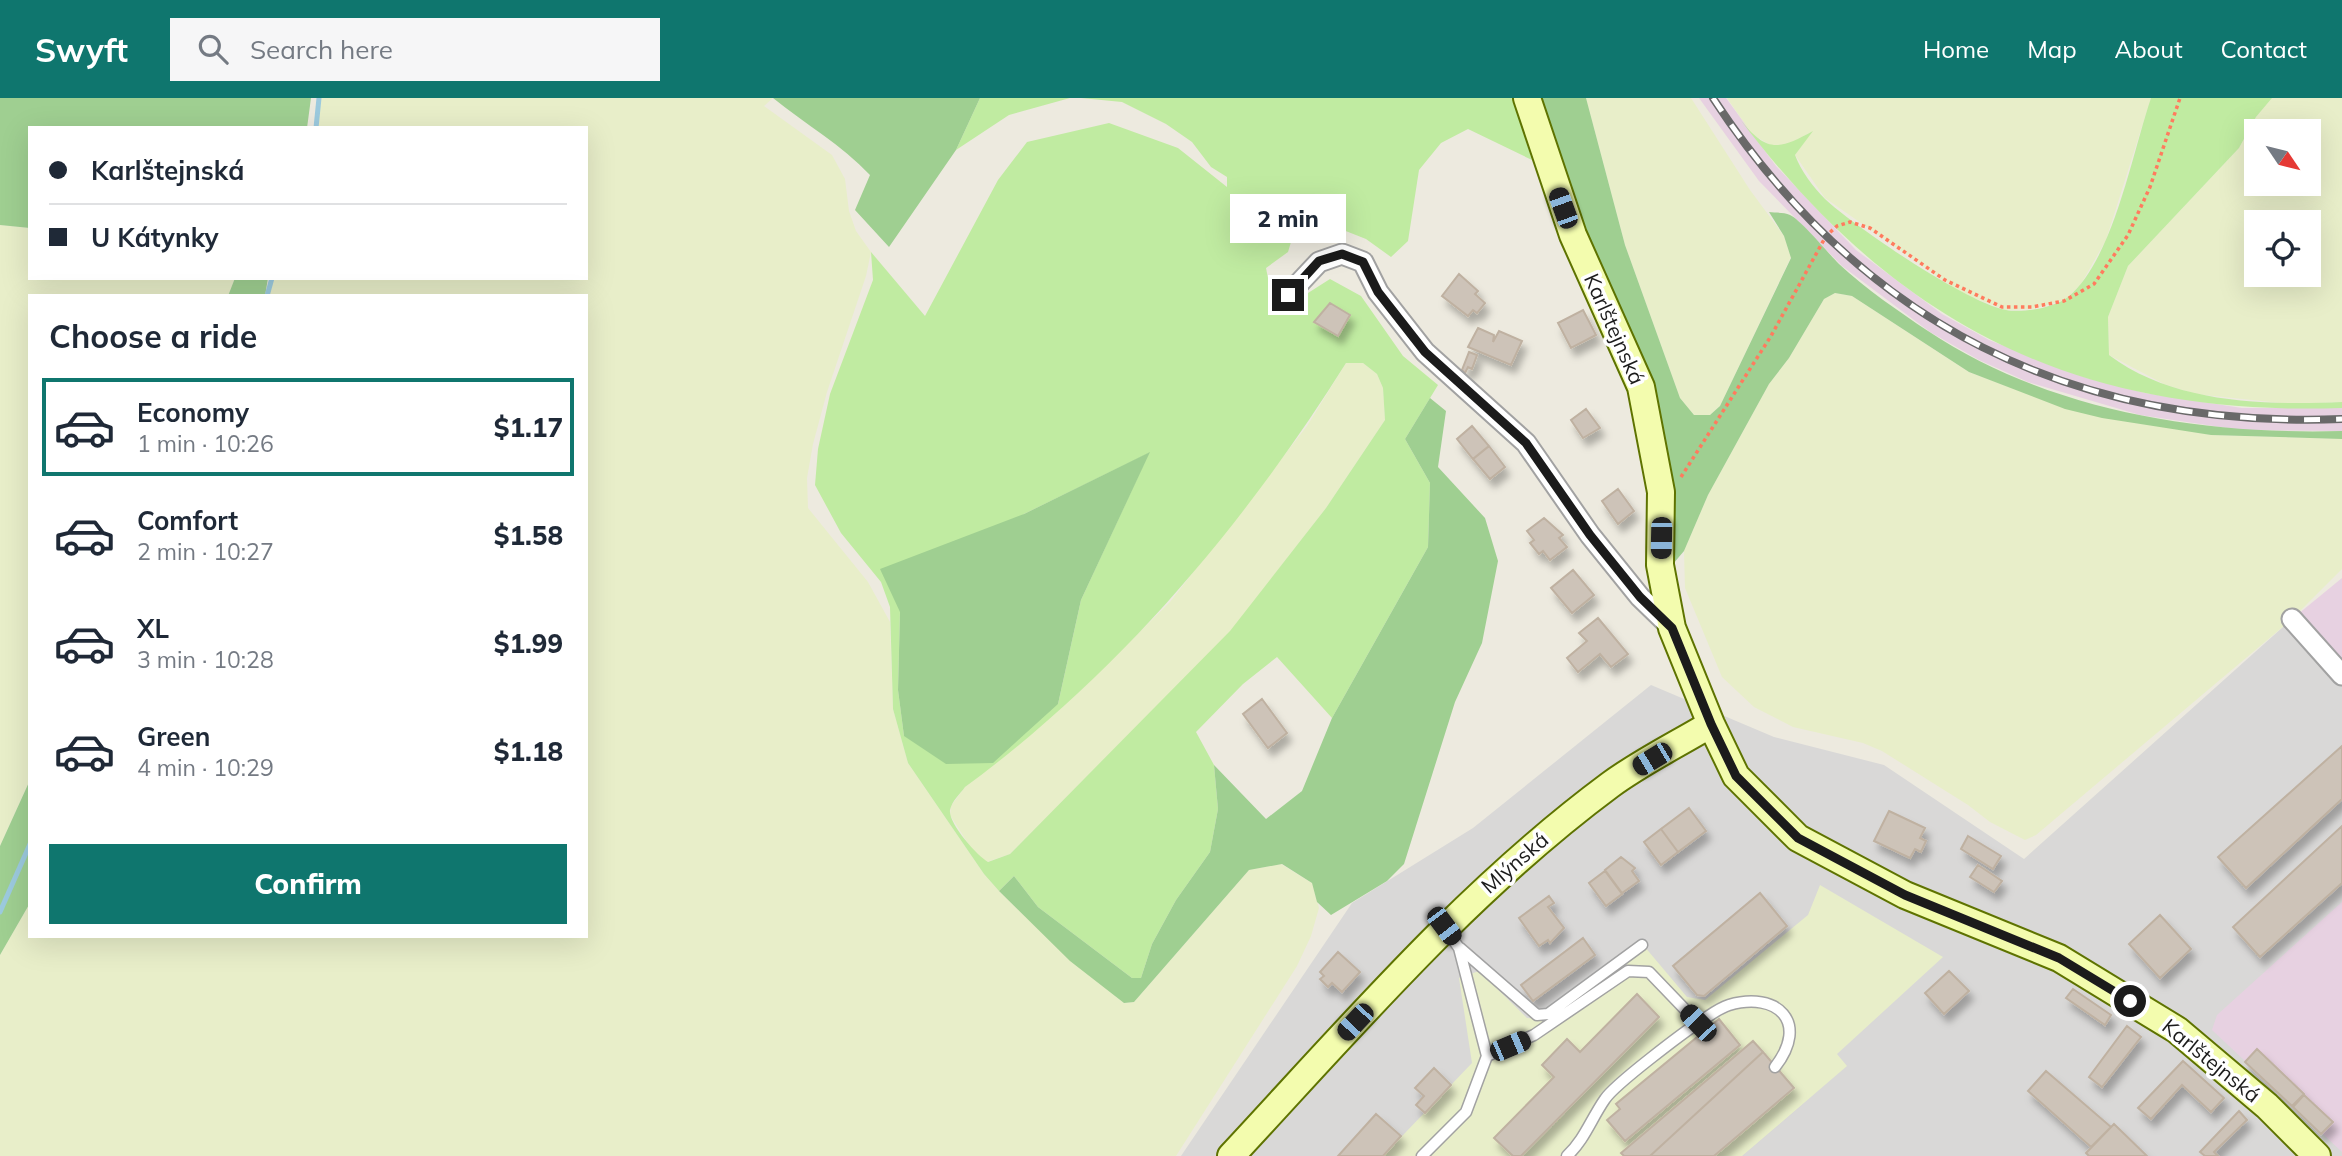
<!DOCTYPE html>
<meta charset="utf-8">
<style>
:root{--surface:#fff;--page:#f6f6f7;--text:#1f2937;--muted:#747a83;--line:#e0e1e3;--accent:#0f766e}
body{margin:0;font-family:Mulish,sans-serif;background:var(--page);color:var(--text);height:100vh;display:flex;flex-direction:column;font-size:26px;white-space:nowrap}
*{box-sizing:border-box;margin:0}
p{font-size:23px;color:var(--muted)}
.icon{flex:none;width:38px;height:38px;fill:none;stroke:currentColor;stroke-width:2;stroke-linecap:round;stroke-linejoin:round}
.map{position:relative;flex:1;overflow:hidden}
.side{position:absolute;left:28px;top:196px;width:560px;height:644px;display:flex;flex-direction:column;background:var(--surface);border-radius:0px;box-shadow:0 7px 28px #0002}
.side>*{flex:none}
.hud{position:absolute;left:28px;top:28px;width:560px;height:154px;border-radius:0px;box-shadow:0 7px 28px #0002;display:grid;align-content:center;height:154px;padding:0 21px;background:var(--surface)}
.needle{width:46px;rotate:125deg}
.controls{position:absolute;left:2244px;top:21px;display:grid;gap:14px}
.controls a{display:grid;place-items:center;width:77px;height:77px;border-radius:0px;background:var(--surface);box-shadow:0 7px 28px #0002;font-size:35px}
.end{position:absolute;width:32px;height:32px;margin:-16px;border:9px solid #1b1b1b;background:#fff;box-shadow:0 0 0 4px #fff}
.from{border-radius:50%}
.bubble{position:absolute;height:49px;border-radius:0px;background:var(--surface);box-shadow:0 7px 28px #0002;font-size:23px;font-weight:800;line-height:49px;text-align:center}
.car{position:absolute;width:21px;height:42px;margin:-21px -10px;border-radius:9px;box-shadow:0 0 5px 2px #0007;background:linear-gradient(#222 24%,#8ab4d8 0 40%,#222 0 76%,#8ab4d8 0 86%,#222 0)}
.hud b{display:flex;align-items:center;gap:24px;height:66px;font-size:26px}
.hud b+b{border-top:2px solid var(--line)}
.hud i{width:18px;height:18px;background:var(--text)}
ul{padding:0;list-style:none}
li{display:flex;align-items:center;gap:21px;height:98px;margin:0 14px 10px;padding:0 7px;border:4px solid transparent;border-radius:0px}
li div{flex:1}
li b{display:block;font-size:26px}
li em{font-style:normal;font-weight:800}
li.active{border-color:var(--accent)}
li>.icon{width:63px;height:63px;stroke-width:1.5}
h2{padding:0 21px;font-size:32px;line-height:84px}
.action{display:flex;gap:14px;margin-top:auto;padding:14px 21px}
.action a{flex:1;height:80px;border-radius:0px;background:var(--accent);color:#fff;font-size:28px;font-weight:800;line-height:80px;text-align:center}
header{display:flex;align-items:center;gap:42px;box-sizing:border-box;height:98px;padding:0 35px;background:var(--accent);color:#fff}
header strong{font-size:33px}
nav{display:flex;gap:38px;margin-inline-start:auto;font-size:24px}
.search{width:490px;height:63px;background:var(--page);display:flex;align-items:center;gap:18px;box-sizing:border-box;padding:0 24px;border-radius:0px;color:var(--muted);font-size:26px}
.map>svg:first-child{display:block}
</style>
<header>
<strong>Swyft</strong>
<div class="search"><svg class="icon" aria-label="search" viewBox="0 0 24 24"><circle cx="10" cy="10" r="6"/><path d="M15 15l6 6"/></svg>Search here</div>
<nav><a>Home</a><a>Map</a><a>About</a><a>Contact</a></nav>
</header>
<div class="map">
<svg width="2342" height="1058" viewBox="0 0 2342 1058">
<defs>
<filter id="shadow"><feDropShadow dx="4.5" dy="8" stdDeviation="3.5" flood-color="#0004"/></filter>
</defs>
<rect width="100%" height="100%" fill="#edeadf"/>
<path fill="#d9d8d7" d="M2292,521L2342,577V1058H1181L1352,805L1473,730L1651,587L1774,639L1884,667L2024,761Z"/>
<path fill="#e7d1e1" d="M1699,0H1726L1776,68L1856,152L1942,216L1989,242L2087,280L2145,295L2242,310H2342V333L2240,332L2140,317L2028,284L1979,262L1930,234L1842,168L1759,83Z
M2342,480V577L2292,521Z
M2342,804V1054L2212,932L2217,917Z"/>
<path fill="#e8eec9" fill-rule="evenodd" d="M319,0H773L764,8L832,57L845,81L849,113L856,133L871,154L866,178L827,294L813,346L807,380L808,410L868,484L890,524L893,611L908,665L984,776L999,793L1070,862L1124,905L1134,904L1249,772L1281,766L1312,785L1319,810L1311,838L1297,868L1176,1058H0V857L30,805V838H586V198H268L272,180H586V30H317Z
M1586,0H1691L1750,92L1784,138L1791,159L1720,308L1710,317H1694L1680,300L1625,147Z
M1727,0H2151L2106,142L2081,186L2065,202L2032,211L2006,212L1963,196L1825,100L1795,57L1811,34L1787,47H1770L1752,36Z
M2272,0H2342V304L2291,306L2195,296L2164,286L2109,257L2108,219L2128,168L2239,50L2256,19ZM2256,33H2308V86H2256ZM2256,124H2308V177H2256Z
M0,127L30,130V180H235L228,198H30V682L0,748Z
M1835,195L1852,198L1969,274L2025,295L2211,337L2342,341V471L2292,521L2036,737L2025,742L1990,724L1968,707L1882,653L1863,645L1793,629L1754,609L1722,579L1685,490L1684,453L1708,397L1769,286L1789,260L1824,201Z
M1346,265H1363L1377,276L1383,290L1385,322L1326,410L1230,534L1010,756L987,764L976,758L950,717L951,708L965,689L1080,593L1170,504L1307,328Z
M1820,787L1943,859L1837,956L1847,968L1742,1058H1383L1472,965L1459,880L1479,873L1527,920L1539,921L1644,848L1687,899L1705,902L1808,817Z"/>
<path fill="#c0eba1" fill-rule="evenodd" d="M980,0H1070L1009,17L956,52Z
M1081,0H1513L1532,62L1468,31L1441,45L1419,72L1408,143L1391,159L1366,141L1333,128L1294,134L1288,154L1266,170L1269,185L1297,202L1330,181L1361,198L1403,258L1438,287L1405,341L1430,385L1428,449L1332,620L1277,559L1243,586L1196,634L1214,667L1218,711L1210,754L1176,802L1152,846L1141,880H1132L1038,809L1014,778L999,793L984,776L908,665L893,611L890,509L881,484L841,435L815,387L818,351L830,296L873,182L871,154L925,218L998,82L1027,44L1109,25L1178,50L1227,89V79L1211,69L1192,44L1166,26L1122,4ZM1346,265H1363L1377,276L1383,290L1385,322L1326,410L1230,533L1010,756L988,764C977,758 948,725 950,712C952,703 960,696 965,689C1119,576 1245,426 1346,265ZM1149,355L1081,502L1058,606L904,638L898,592L900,513L1024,416Z
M2151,0H2272L2256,19L2239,50L2128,168L2108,219L2109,257C2174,306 2265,307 2342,304V310C2079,319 1897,229 1739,20C1766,54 1777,53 1813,33L1795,57C1801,73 1813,89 1825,101C1855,129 1967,205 2006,212C2023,215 2054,210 2068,199C2113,162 2132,56 2151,0Z"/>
<path fill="#9fcf91" d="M0,0H311L307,30H30V130L0,127Z
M773,0H980L956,52L889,149L855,112L870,77C842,47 805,26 773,0Z
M1540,0H1586L1625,147L1680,300L1694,317H1710L1720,308L1791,160L1784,138L1769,114C1775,115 1784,114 1790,117C1801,122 1828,155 1839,166C1866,191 1898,213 1928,233C2048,313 2201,337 2342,333V341L2211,337L2102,320L2065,311L1969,274L1852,198L1835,195L1824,201L1789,260L1769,286L1708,397L1684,453L1673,466L1674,393Z
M235,180H268L265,198H228Z
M1430,300L1446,313L1438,369L1485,420L1498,463L1482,545L1455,604L1404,766L1387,783L1331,817L1317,804L1312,785L1282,766L1249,772L1134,904L1124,905L1070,863L999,793L1014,778L1038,809L1132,880H1141L1152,846L1176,802L1210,754L1218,711L1214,667L1266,721L1302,693L1332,620L1428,449L1430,385L1405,341Z
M1150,354L1081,502L1058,606L993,665L946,666L904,638L898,592L900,514L880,471L1024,416Z
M30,682V805L0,857V748Z"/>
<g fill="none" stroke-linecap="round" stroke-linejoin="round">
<path stroke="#9ccade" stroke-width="5" d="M316,30L319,0
M267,198L272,180
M0,814L30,746"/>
</g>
<path fill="#cdc3b8" stroke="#bfb1a1" stroke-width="2" filter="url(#shadow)" d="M1459,176L1478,193L1475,196L1485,205L1477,215L1473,212L1468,218L1442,198Z
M1330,205L1350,217L1338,238L1314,224Z
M1583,212L1596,237L1571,250L1558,225Z
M1478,230L1494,237L1493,244L1499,233L1522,243L1511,267L1468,249Z
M1469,254L1477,257L1472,271L1468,269L1465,275L1462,272Z
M1586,311L1600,330L1583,340L1571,322Z
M1472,328L1489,348L1473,361L1457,341Z
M1489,348L1505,369L1490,381L1473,361Z
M1618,391L1634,413L1618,426L1602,403Z
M1544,420L1563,437L1559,440L1567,449L1550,462L1543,453L1539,456L1530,445L1534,442L1527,433Z
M1573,472L1594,497L1572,515L1551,490Z
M1598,520L1628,556L1611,569L1600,556L1578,574L1567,560L1587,543L1579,535Z
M1262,601L1287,635L1268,650L1243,616Z
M2342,648V701L2246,790L2218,759Z
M1689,710L1706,733L1678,754L1661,731Z
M1889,713L1925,730L1920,740L1926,743L1921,754L1915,751L1910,760L1874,743Z
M2342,728V785L2260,859L2233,829Z
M1661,731L1678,754L1661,767L1644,744Z
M1968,738L2001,758L1993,771L1961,751Z
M1621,759L1635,770L1632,773L1639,783L1622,795L1605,772Z
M1978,767L2002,783L1994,794L1970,779Z
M1605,773L1622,796L1606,808L1589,785Z
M1760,795L1787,828L1704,898L1697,897L1673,868Z
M1549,798L1554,805L1548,809L1564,830L1550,845L1548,842L1539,848L1519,820Z
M2160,817L2191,851L2160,880L2129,846Z
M1583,840L1595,857L1533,903L1521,887Z
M1338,854L1360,874L1342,894L1332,885L1328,889L1320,881L1324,878L1320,874Z
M1949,873L1969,893L1944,916L1925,895Z
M2073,891L2111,917L2105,927L2066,900Z
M1637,896L1659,919L1521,1058H1513L1494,1040L1554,979L1542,967L1567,941L1580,954Z
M1719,921L1740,947L1625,1043L1607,1022L1620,1011L1616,1006Z
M2127,928L2141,939L2102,989L2089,979Z
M1753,943L1763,954L1650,1058H1624L1621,1055Z
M2257,951L2304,996L2292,1008L2245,964Z
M1763,954L1794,990L1714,1058H1650Z
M2183,963L2224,1000L2211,1014L2182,987L2151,1021L2138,1010Z
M1434,970L1451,987L1425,1015L1416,1007L1424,998L1415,990Z
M2046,973L2111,1029L2091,1049L2028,993Z
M2304,997L2333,1024L2321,1036L2293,1009Z
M2239,1013L2247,1022L2214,1054L2218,1058H2205L2200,1054Z
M1376,1016L1401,1038L1383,1058H1338Z
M2114,1026L2147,1058H2089L2086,1055Z"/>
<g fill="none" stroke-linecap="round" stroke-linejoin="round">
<defs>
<path id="lane" d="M1460,850L1537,917L1548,916L1642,847
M1487,958L1534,937L1628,873L1649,874L1698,925
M1422,1058L1466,1014L1487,958L1459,850L1447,833
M1567,1058C1585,1041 1591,1021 1605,1001C1615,986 1684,934 1701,923C1709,918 1719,910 1729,907C1777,893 1810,924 1775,969"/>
<path id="street" d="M1288,197L1319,164L1342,156L1363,164L1378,194L1425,254L1526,345L1590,437L1640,499L1672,530
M2292,521L2342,577"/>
<path id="secondary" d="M1527,0L1573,137L1641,289L1661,394L1660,467L1672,530L1711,626L1736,678L1798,740L1905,797L2059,860L2177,932L2267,1008L2317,1058
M1231,1058C1352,928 1467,793 1610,687C1641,664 1678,646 1711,626"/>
</defs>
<use href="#lane" stroke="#a2a2a2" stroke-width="13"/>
<use href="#street" stroke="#a2a2a2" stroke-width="23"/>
<use href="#secondary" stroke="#5e7300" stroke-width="30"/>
<path stroke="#ff7b5e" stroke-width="3.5" stroke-dasharray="3.5 3.5" stroke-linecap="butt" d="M1681,379L1771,238L1826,138L1837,128L1850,124L1870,130L1945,182L2002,209H2032L2064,203L2094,186L2128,137L2150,89L2180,0"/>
<use href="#lane" stroke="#fff" stroke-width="10"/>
<use href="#street" stroke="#fff" stroke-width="19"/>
<use href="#secondary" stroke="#f3fcae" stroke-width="26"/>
<defs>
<path id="rail" d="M1713,0C1861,226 2073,331 2342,321"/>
</defs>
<use href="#rail" stroke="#696969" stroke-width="8"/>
<use href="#rail" stroke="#fff" stroke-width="5" stroke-dasharray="16" stroke-linecap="butt"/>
</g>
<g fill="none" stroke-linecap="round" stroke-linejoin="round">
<path stroke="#1b1b1b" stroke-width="9" d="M1288,197L1319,163L1342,156L1363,164L1378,194L1425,254L1526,345L1590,437L1640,499L1672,530L1711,626L1736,678L1798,740L1905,797L2059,860L2130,903"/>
</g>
<g text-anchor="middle" stroke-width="7" stroke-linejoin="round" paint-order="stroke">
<g font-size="21" fill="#1b1b1b" stroke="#fff">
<text transform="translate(1614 231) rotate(66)" y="7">Karlštejnská</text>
<text transform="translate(1515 765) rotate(-41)" y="7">Mlýnská</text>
<text transform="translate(2211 963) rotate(39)" y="7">Karlštejnská</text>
</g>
</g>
</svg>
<div class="controls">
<a><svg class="needle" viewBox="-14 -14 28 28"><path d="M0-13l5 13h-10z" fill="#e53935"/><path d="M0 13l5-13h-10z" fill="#747a83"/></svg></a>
<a><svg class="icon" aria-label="locate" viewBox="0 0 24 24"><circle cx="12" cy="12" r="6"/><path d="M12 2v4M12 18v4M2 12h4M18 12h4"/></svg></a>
</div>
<i class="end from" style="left:2130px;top:903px"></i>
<i class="end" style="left:1288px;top:197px"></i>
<div class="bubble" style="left:1230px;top:96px;width:116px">2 min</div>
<i class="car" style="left:1563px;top:110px;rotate:340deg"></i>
<i class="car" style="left:1661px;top:440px;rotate:181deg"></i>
<i class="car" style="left:1652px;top:661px;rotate:239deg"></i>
<i class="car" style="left:1444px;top:828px;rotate:143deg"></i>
<i class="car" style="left:1355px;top:924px;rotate:223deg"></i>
<i class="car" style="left:1698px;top:925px;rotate:316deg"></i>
<i class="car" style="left:1510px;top:948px;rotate:67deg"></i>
<div class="hud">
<b><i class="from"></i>Karlštejnská</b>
<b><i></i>U Kátynky</b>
</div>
<section class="side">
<h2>Choose a ride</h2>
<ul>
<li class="active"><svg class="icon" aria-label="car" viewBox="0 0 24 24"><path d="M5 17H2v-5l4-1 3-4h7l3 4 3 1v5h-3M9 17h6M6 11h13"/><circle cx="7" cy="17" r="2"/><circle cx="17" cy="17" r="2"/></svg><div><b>Economy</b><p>1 min · 10:26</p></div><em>$1.17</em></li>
<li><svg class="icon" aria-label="car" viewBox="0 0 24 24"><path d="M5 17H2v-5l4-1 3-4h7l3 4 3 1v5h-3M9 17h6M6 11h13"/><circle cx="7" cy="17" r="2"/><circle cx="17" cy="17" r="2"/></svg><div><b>Comfort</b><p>2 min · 10:27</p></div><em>$1.58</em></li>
<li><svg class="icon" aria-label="car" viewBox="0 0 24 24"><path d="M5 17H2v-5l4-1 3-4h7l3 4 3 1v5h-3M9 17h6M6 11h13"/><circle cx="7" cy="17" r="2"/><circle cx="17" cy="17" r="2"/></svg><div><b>XL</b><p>3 min · 10:28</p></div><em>$1.99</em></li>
<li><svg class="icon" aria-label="car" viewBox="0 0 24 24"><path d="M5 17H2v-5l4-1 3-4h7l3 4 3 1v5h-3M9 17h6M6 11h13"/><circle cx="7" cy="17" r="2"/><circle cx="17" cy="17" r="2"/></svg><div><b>Green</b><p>4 min · 10:29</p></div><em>$1.18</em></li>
</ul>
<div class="action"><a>Confirm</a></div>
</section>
</div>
